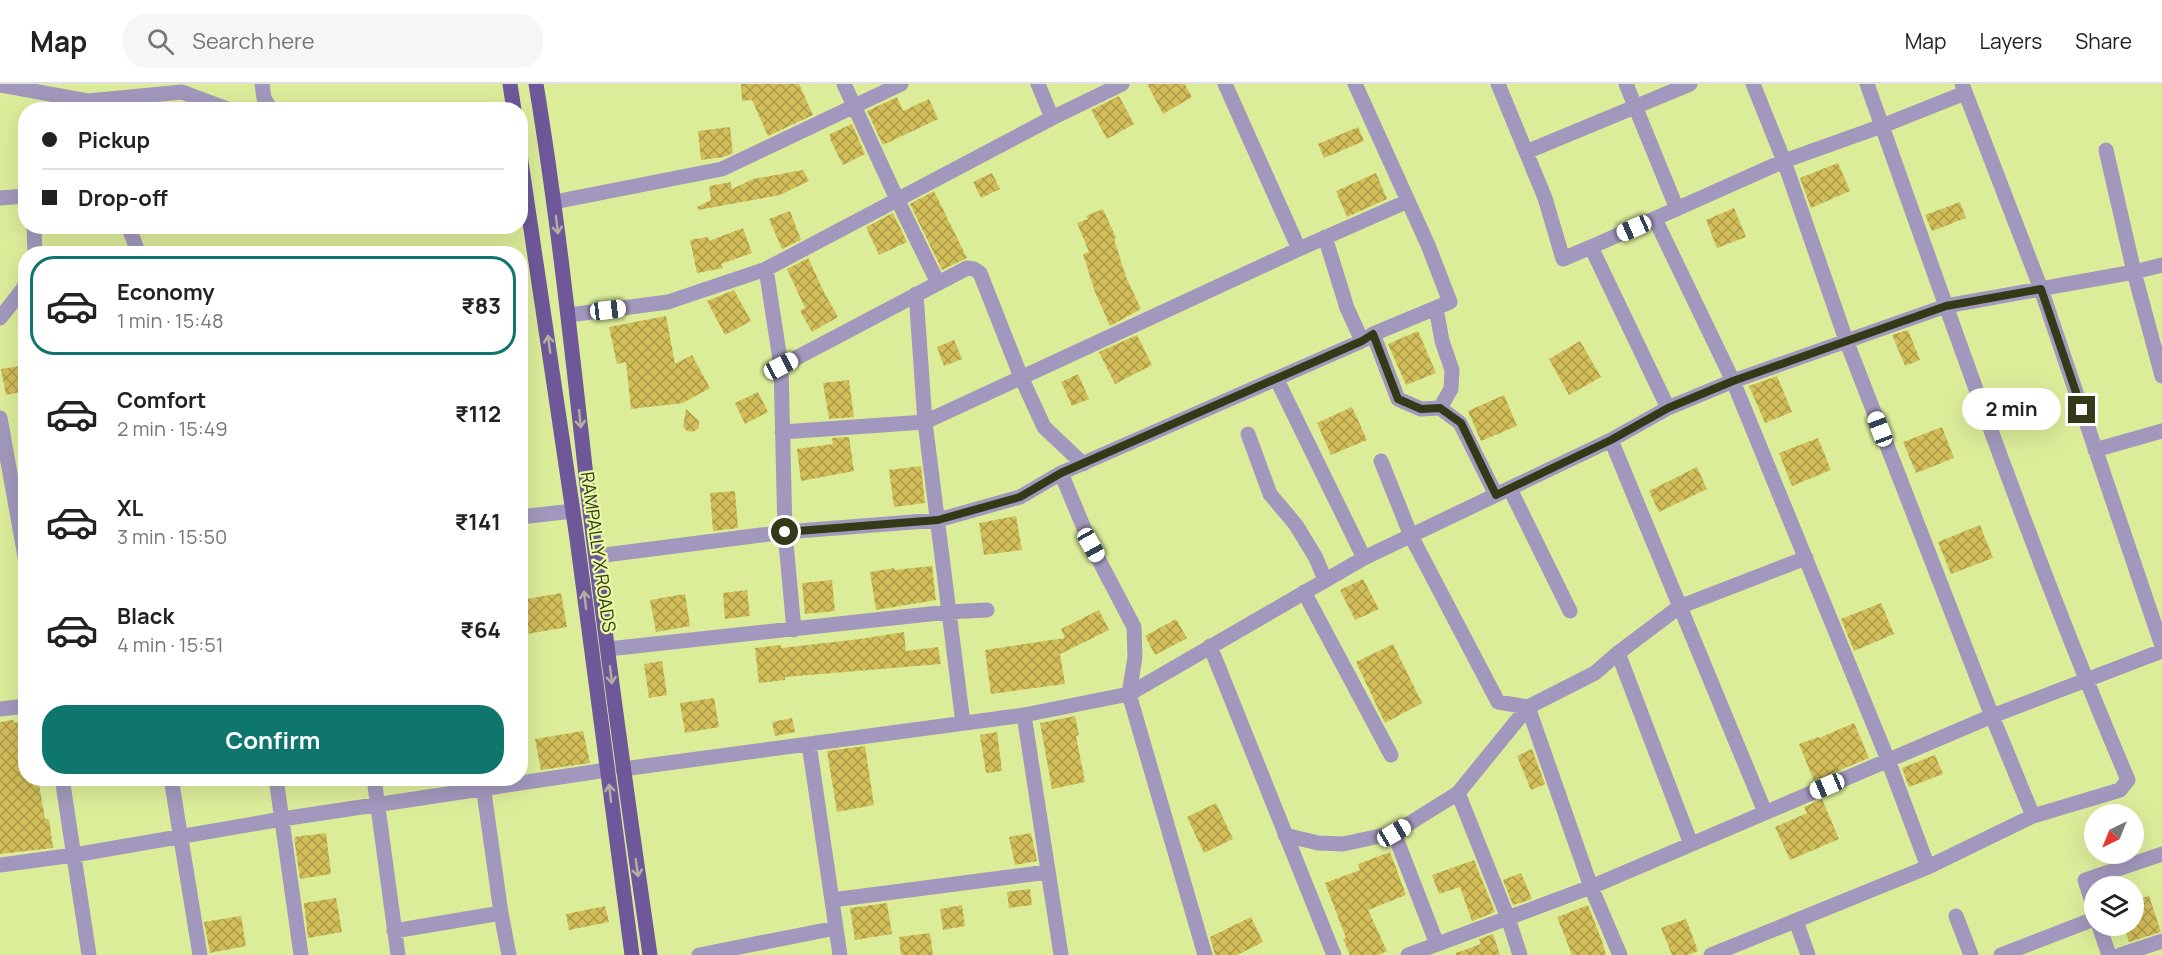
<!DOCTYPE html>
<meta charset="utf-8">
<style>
:root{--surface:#fff;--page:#f6f6f6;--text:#222;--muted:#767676;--line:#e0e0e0;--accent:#0f766e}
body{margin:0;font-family:Manrope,sans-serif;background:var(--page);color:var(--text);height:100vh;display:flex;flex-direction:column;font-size:22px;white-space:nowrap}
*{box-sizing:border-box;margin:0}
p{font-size:20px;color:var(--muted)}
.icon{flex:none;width:33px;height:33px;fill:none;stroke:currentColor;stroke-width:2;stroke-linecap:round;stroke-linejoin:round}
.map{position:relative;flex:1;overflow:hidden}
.panel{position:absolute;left:18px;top:162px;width:510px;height:540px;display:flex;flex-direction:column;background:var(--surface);border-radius:24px;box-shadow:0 6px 24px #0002}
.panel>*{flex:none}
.top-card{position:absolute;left:18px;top:18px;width:510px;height:132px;border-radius:24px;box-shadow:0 6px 24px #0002;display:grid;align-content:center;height:132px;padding:0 24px;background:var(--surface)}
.needle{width:39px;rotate:223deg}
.controls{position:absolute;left:2084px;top:720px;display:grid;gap:12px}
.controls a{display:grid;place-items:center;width:60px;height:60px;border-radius:50%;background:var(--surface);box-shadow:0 6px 24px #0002;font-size:30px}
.end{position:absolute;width:27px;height:27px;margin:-14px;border:8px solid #343a18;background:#fff;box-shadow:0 0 0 3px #fff}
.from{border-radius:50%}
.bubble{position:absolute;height:42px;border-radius:21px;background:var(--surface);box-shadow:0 6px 24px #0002;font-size:20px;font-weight:700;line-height:42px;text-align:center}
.car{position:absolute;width:18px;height:36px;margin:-18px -9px;border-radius:8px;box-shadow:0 0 4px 2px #0007;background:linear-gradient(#fff 24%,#345 0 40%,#fff 0 76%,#345 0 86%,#fff 0)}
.top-card b{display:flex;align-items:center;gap:21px;height:57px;font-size:22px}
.top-card b+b{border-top:2px solid var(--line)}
.top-card i{width:15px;height:15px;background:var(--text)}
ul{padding:10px 0 0;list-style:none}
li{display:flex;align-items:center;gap:18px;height:99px;margin:0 12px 9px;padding:0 12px;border:3px solid transparent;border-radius:24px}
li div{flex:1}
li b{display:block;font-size:22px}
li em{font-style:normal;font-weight:700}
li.selected{border-color:var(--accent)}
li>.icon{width:54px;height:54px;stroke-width:1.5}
.button{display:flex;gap:12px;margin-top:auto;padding:12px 24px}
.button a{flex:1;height:69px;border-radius:24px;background:var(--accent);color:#fff;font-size:24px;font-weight:700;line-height:69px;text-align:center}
header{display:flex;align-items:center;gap:36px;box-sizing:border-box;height:84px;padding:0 30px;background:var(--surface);border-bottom:2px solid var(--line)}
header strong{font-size:28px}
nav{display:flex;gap:33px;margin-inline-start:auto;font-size:21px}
.search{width:420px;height:54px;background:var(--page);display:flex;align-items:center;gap:15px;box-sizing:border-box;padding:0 21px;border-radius:24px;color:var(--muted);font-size:22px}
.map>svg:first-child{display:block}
</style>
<header>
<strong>Map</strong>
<div class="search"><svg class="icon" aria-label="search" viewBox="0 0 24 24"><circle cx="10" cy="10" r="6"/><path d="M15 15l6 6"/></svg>Search here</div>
<nav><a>Map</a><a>Layers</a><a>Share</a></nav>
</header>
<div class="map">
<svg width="2162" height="871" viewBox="0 0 2162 871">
<defs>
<pattern id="building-cross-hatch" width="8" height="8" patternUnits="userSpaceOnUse" patternTransform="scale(1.5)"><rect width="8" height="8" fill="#d2bd59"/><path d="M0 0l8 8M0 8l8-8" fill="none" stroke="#ab9b49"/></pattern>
</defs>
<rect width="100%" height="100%" fill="#dced9a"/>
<path fill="url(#building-cross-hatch)" d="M741,0H799L813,31L768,52L752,16L742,17Z
M1147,0H1185L1192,13L1163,30Z
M1119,12L1134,40L1107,55L1091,26Z
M897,13L903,27L929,15L938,35L883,61L867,27Z
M852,40L865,70L843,81L830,55V50Z
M730,43L733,69L724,73L701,76L698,47Z
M1358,43L1364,57L1324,74L1318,60Z
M1838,79L1850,107L1811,124L1800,94Z
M803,86L809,97L780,111L698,126L697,123L711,116L709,102L731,98L732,105L753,95Z
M992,89L1000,105L981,114L973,98Z
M1376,89L1387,115L1347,133L1336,107Z
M934,107L967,174L942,186L910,120Z
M1960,118L1966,134L1932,147L1925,131Z
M1734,124L1746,153L1717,164L1706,136Z
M1103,125L1116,154L1114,155L1126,193L1141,225L1110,242L1095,208L1083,170L1089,168L1077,139L1088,135L1086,132Z
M790,127L801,156L782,165L769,135Z
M893,129L907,158L879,171L866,143Z
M743,144L752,169L721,180L723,184L697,189L690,156L708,153L709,157Z
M808,174L825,210L838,233L812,248L800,227L805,224L787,185Z
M734,206L751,237L725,251L707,217Z
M666,232L675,280L692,271L710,304L683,319L631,325L626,278L617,280L609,243Z
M1908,246L1920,276L1905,282L1892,251Z
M1418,247L1436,289L1406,301L1388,260Z
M1137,251L1152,281L1115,300L1099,268Z
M954,256L962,275L944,282L937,263Z
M1580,257L1601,293L1569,311L1549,275Z
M26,281V307L6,311L1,285Z
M1078,290L1089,315L1072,322L1061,298Z
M1777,292L1792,328L1765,339L1749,302Z
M849,296L854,333L829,335L823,299Z
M758,308L768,328L745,340L735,319Z
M1504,311L1517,342L1481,357L1468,327Z
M1352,323L1367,356L1331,371L1317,339Z
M686,325L699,337V344L693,348L687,347L683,343Z
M1942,343L1954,374L1916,389L1903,358Z
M849,353L854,387L801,397L797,365L833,360L832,354Z
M1818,354L1831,386L1792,402L1779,369Z
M921,382L925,419L894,423L889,386Z
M1697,383L1707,405L1659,428L1649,407Z
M735,407L738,444L713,447L710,409Z
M1016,432L1022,466L984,471L979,439Z
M1980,441L1993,474L1951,490L1938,458Z
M932,482L936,516L876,526L870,488L894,484V486Z
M1363,495L1379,525L1355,536L1340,506Z
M832,496L835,527L805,530L802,499Z
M747,506L750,532L725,535L723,509Z
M561,509L567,543L527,550L521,516Z
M685,510L690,542L656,548L650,516Z
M1881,519L1894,550L1854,567L1841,535Z
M1099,526L1109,546L1060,570L1065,600L991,610L985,566L1065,554L1061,545Z
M1176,535L1187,554L1155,571L1145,552Z
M904,548L906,567L938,563L941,580L785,593V596L759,599L755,564L781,561V564L860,555Z
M1393,560L1422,619L1385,639L1356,578Z
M662,577L667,611L649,614L644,580Z
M714,614L719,643L685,649L680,619Z
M1075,632L1079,651L1076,652L1085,698L1052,705L1040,639Z
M792,634L795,648L775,652L772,638Z
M13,636L14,639L26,636V694H38L45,735H49L53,764L0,770V638Z
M1854,639L1869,674L1814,697L1799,660L1818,653L1819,654Z
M583,647L590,679L541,686L535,655Z
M997,648L1002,687L986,689L980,651Z
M865,662L874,721L837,728L827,667Z
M1532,665L1545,700L1531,706L1517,672Z
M1935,671L1943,690L1909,703L1902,684Z
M1822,715L1839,755L1790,776L1775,743L1807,729L1804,723Z
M1216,719L1233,755L1204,769L1187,733Z
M326,749L331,790L300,795L294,753Z
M1031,749L1037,777L1015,781L1009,753Z
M1390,768L1406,811L1368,826L1387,867L1379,871H1350L1343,855L1346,854L1325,799L1360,786L1358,780Z
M1474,776L1495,828L1472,837L1460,803L1439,810L1432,791Z
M1521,789L1532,815L1513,821L1503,796Z
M1030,805L1032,821L1009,824L1007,808Z
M2149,812L2161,848L2129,858L2124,842H2133V816Z
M336,814L342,848L308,854L304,819Z
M887,819L892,850L855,856L850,824Z
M962,821L965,842L943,846L940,825Z
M1588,821L1602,857L1606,871H1572L1557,833Z
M605,822L609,838L569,846L566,830Z
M241,832L246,862L210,869L204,838Z
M1251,833L1263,858L1237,871H1215L1210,853Z
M1686,835L1698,867L1688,871H1672L1661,844Z
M930,849L933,871H901L899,853Z
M1493,850L1500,871H1456V869L1481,860L1479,855Z"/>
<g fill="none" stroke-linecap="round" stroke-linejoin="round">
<path stroke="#a298bd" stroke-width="15" d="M262,0L264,14L271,26
M844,0L897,115L938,199
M1038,0L1052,34
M1225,0L1299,165
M1498,0L1545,114L1563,175L1591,163L1668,324
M1626,0L1677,125
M1753,0L1784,77L1846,256L1992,632L2033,732
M1962,0L2041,205L2162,562
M0,1L88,17L182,8L230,26
M2106,66L2134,188L2162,292
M1526,68L1690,0
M0,114L26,112
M554,118L722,85L901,0
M1655,135L1733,297L1888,676L1928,783
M34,142L35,170
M128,142L139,170
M1325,153L1347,224L1362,257
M1591,163L1784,77L1882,42L1965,9
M766,185L781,282L785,448L794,546
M916,210L925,338L963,639
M1436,224L1442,257L1452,286L1451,305L1440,324
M569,231L668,218L766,185L1052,34L1122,0
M0,234L23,205L26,198
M1373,250L1398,315L1421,325L1440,324L1460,339L1496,411
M781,282L967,184L974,185L980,189L1021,293L1044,343L1083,380
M1277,296L1364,474
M0,334L26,478
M782,348L925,338L1299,165L1408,117
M1248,350L1270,410L1296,441L1316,474L1325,496
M1611,356L1765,728
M2095,366L2162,347
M1381,377L1411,452L1498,618L1528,623
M1061,389L1091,461L1134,543L1135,573L1129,610L1205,871
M1510,405L1570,527
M520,433L573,427
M597,472L785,448L938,436L1020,413L1061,389L1362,257L1373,250L1450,218L1428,161L1355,0
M1304,508L1391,671
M1210,562L1334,871
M608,565L948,528L987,526
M1618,569L1691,760
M1528,623L1591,803L1620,871
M0,625L26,622
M1024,631L1061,871
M809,660L840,871
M623,685L1024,631L1129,610L1364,474L1611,356L1668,324L1733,297L1946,222L2134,188L2162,181
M62,694L89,871
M171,694L200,871
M276,694L301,871
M374,694L398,871
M482,694L501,829L509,871
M1458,709L1508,834L1520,871
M1394,749L1437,860
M1285,751L1318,759L1343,760L1394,749L1458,709L1528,623L1595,589L1618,569L1679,523L1806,474
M0,781L74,771L282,735L607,686
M832,816L1048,788
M2094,824L2085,796L2162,770
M1956,832L1971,871
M1796,837L1808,871
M2099,842L2109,871
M394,847L501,829
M699,871L836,844
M1408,871L1591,803L1992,632L2162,567
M1711,871L1928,783L2033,732L2120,706L2128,696C2031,468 1950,233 1867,0
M2001,871L2094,835
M2120,871L2162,857"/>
<path stroke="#6e589a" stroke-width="15" d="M510,0L514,26
M536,0C559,139 573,278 589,418C607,569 628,720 650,871
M520,71L577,455L632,871"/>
</g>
<defs><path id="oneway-shaft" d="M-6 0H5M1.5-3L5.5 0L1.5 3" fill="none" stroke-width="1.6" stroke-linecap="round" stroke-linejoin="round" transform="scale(1.5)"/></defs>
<g stroke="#b2b1a1">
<use href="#oneway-shaft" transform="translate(557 141) rotate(83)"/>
<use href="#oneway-shaft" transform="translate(549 260) rotate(-98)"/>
<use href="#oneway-shaft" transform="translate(580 335) rotate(84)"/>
<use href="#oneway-shaft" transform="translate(585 516) rotate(-97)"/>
<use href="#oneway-shaft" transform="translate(611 591) rotate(83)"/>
<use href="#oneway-shaft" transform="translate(610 709) rotate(-97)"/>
<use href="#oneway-shaft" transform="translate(637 784) rotate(82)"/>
</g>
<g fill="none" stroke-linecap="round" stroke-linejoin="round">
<path stroke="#343a18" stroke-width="8" d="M785,448L938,436L1020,413L1061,389L1362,257L1373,250L1398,315L1421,325L1440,324L1461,339L1496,411L1611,356L1668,324L1733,297L1946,222L2041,205L2082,326"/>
</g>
<g text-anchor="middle" stroke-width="4.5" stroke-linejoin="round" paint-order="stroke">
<g font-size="18" fill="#343a18" stroke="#e9faa7">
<text transform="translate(598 468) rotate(82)" y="6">RAMPALLY X ROADS</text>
</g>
</g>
</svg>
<div class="controls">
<a><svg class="needle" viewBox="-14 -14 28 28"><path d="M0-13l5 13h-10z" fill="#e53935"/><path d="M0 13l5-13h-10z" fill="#767676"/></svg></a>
<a><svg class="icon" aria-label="layers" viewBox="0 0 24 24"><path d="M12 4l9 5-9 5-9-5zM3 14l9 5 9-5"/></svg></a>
</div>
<i class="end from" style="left:785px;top:448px"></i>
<i class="end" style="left:2082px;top:326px"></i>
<div class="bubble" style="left:1962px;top:304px;width:99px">2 min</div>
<i class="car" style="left:1634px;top:144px;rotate:246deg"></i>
<i class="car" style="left:608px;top:226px;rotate:83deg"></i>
<i class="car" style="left:781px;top:282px;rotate:62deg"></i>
<i class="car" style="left:1880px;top:345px;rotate:339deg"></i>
<i class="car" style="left:1091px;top:461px;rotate:151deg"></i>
<i class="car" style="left:1827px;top:702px;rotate:247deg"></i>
<i class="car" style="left:1394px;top:749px;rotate:60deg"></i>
<div class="top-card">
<b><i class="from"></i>Pickup</b>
<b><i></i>Drop-off</b>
</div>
<section class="panel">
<ul>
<li class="selected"><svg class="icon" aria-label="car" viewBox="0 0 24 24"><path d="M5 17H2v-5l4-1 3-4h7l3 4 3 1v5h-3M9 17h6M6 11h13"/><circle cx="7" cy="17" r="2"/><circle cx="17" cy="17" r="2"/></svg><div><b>Economy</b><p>1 min · 15:48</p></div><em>₹83</em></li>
<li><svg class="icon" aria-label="car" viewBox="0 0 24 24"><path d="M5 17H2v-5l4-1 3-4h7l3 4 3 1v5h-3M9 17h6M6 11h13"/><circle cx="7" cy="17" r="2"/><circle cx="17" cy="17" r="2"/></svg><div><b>Comfort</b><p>2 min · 15:49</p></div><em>₹112</em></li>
<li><svg class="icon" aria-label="car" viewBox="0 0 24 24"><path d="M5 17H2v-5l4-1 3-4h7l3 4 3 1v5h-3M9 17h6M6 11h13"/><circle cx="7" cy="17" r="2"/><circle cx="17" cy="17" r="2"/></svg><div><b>XL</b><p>3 min · 15:50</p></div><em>₹141</em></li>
<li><svg class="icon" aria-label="car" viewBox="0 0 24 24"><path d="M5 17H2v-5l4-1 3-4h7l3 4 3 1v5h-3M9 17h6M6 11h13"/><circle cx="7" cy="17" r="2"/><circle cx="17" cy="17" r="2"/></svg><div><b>Black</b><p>4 min · 15:51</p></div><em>₹64</em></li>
</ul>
<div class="button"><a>Confirm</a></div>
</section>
</div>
